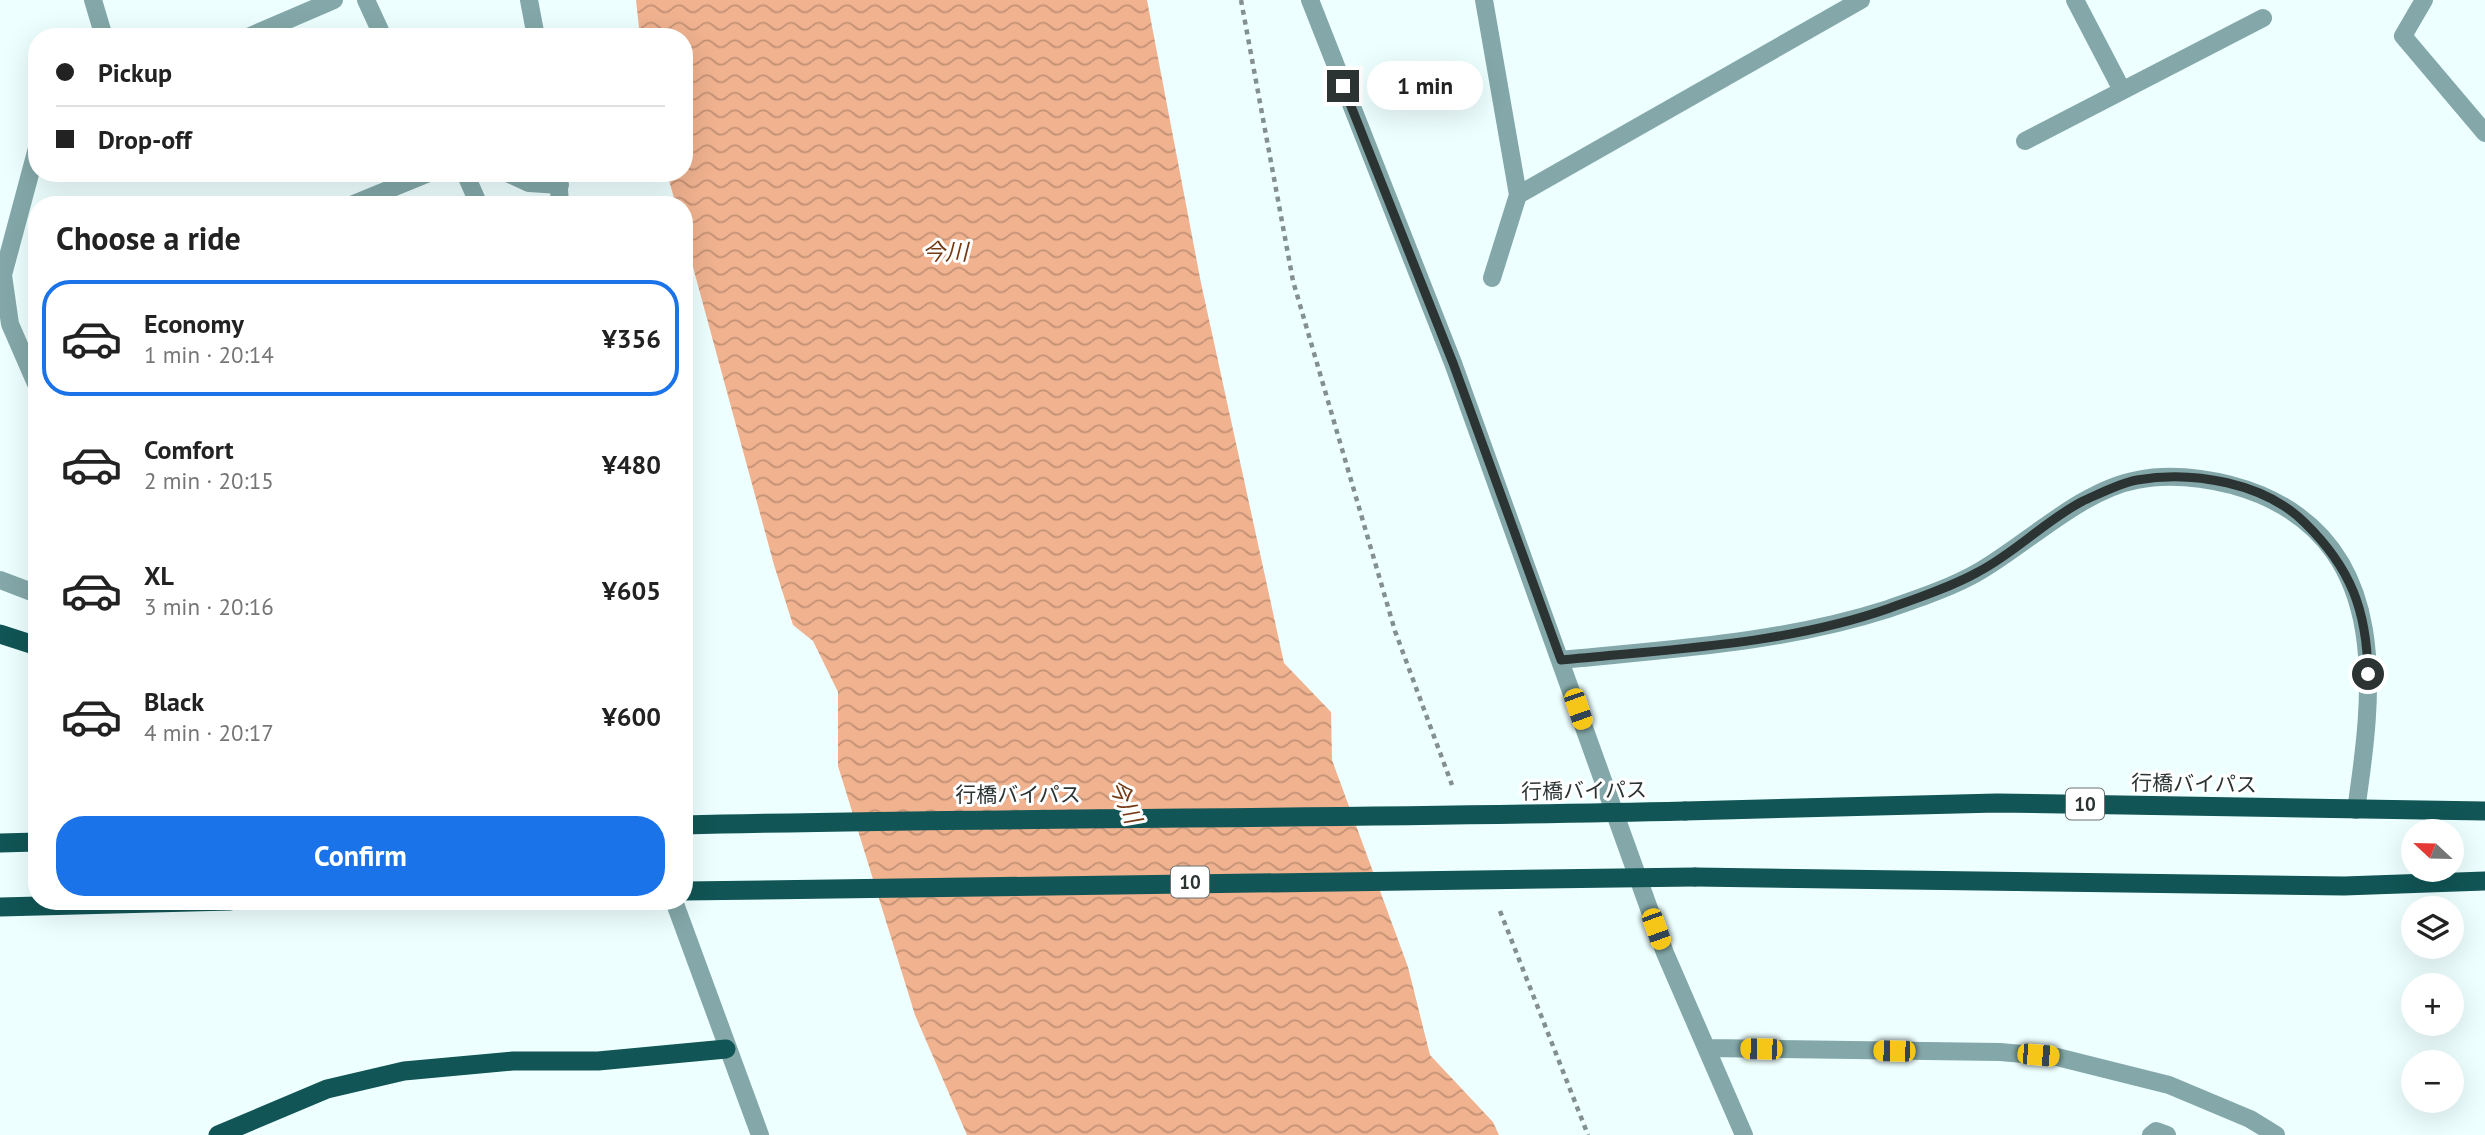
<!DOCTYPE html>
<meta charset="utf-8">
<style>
:root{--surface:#fff;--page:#f6f6f6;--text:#222;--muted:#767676;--line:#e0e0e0;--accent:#1a73e8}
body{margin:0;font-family:"PT Sans","Noto Sans JP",sans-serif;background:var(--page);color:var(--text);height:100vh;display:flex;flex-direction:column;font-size:26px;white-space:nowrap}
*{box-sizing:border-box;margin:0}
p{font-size:23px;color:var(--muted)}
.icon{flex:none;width:38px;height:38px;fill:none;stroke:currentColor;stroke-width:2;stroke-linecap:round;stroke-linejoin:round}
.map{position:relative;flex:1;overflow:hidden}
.sheet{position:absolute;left:28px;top:196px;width:665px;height:714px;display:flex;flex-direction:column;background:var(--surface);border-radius:28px;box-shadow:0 7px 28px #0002}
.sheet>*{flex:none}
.hud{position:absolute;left:28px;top:28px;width:665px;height:154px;border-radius:28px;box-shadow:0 7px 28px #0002;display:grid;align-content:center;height:154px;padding:0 28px;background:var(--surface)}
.needle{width:46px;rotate:292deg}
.controls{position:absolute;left:2401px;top:819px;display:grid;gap:14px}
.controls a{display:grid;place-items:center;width:63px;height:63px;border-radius:50%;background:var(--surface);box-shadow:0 7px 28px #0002;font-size:35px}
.end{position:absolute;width:32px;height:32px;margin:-16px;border:9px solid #2b3333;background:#fff;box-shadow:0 0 0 4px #fff}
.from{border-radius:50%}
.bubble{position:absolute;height:49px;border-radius:24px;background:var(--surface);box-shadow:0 7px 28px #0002;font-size:23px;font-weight:600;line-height:49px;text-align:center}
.car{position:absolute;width:21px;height:42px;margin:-21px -10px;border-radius:9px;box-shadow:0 0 5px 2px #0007;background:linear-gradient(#f5c518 24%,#345 0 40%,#f5c518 0 76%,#345 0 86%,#f5c518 0)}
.hud b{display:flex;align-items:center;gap:24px;height:66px;font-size:26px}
.hud b+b{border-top:2px solid var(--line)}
.hud i{width:18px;height:18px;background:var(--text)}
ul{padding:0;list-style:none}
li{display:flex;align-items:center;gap:21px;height:116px;margin:0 14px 10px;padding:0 14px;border:4px solid transparent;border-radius:28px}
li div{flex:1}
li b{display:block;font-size:26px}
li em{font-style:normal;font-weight:600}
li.current{border-color:var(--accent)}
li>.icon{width:63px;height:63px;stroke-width:1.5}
h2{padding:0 28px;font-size:32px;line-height:84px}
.cta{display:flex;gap:14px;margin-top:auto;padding:14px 28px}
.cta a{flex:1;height:80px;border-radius:28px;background:var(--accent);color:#fff;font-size:28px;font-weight:600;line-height:80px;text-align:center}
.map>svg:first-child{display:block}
</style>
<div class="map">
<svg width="2485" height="1135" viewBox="0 0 2485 1135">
<defs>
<pattern id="water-waves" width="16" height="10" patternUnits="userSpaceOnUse" patternTransform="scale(1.75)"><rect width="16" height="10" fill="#f0b28f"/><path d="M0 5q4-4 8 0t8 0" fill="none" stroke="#c39175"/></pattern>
</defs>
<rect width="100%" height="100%" fill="#eff"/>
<path fill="url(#water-waves)" d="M636,0H1147L1201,283L1284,663L1331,712L1332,760L1408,967L1430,1055L1493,1122L1499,1135H967L915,1015L838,766V692L813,641L793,625L774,565L684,234V205H676L667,173H684V37H640Z"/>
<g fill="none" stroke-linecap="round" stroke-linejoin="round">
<path stroke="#849090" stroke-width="4.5" stroke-dasharray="5 5" stroke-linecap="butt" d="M1241,0L1293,281L1395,631L1452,785
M1500,911L1588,1135"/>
<path stroke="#84a8a9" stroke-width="18" d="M93,0L104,37
M366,0L383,37
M1484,0L1518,195L1861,0
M2075,0L2122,90
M2424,0L2403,36L2485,133
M248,37L334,0
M2025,141L2263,18
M37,148L3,275L10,324L37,386
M465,173L479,205
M507,173L529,183L560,185
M351,205L429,173
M1492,278L1518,195
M0,580L37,594
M2151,1135L2156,1131L2167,1135"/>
<path stroke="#84a8a9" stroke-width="18" d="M529,0L536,37
M1310,0L1453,363L1665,953L1744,1135
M558,173L560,205
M1561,660C1671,649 1782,643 1888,609C1917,599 1953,587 1980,571C2028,543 2082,490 2137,480C2176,472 2225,480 2261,495C2392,551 2373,694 2356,810
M674,901L760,1135
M1708,1048L2000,1052L2057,1057L2169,1085L2250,1119L2276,1135"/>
<path stroke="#115556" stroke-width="19" d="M0,634L37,646
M1685,811L1997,803L2485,811
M0,843L37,842
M1695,877L2344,886L2485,881
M0,907L230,901
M218,1135L327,1089L404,1071L513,1061H598L726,1049"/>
<path stroke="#115556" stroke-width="19" d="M684,825C1018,817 1352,819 1685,811
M684,891L1695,877"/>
</g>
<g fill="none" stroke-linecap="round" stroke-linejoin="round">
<path stroke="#2b3333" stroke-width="9" d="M1343,86L1453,363L1561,660C1670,649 1785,645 1890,608C1918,598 1951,587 1978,572C2015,553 2046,520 2083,501C2099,494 2120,483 2137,480C2193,470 2265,483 2305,523C2351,568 2367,611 2368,674"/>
</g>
<g text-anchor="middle" stroke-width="6" stroke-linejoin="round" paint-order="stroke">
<g fill="#fff" stroke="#6b7070" stroke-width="2">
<rect x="2066" y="788.5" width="38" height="31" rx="5"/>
<rect x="1171" y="866.5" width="38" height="31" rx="5"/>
</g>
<g font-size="19" font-weight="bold" fill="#2b3333">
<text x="2085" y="811">10</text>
<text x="1190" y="889">10</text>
</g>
<g font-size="21" fill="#2b3333" stroke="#fff">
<text transform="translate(2194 784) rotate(1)" y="7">行橋バイパス</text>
<text transform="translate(1584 791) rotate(-1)" y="7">行橋バイパス</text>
<text x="1018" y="802">行橋バイパス</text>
</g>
<g font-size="23" font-style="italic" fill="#723913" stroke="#fff">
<text x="945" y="260">今川</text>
<text transform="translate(1125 801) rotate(66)" y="8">今川</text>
</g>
</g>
</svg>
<div class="controls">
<a><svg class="needle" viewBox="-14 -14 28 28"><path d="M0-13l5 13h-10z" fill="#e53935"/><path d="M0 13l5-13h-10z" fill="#767676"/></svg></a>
<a><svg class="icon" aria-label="layers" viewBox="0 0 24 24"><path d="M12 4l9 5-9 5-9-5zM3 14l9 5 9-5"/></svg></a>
<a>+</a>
<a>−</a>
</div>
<i class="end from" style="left:2368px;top:674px"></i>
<i class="end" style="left:1343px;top:86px"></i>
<div class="bubble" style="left:1367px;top:61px;width:116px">1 min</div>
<i class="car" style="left:1578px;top:709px;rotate:161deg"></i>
<i class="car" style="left:1656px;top:929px;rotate:160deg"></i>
<i class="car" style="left:1761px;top:1049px;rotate:271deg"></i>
<i class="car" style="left:1894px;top:1051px;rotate:271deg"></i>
<i class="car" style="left:2038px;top:1055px;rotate:95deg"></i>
<div class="hud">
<b><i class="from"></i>Pickup</b>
<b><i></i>Drop-off</b>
</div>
<section class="sheet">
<h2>Choose a ride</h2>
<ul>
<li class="current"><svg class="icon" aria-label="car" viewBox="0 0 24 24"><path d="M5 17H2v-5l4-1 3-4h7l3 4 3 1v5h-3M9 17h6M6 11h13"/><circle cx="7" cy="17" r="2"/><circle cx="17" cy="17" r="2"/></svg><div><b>Economy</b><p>1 min · 20:14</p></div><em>¥356</em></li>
<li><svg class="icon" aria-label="car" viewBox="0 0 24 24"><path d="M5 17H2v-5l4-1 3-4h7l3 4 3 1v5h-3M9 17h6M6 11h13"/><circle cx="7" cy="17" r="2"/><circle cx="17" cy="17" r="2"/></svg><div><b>Comfort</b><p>2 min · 20:15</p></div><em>¥480</em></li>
<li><svg class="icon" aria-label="car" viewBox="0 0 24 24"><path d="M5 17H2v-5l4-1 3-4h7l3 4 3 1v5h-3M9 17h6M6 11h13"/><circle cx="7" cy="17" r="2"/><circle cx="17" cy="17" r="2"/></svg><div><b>XL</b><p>3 min · 20:16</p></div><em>¥605</em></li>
<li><svg class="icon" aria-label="car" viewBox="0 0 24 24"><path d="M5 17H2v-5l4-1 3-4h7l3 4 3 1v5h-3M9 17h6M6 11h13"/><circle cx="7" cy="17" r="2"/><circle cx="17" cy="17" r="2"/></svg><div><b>Black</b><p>4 min · 20:17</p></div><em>¥600</em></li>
</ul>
<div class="cta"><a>Confirm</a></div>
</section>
</div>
